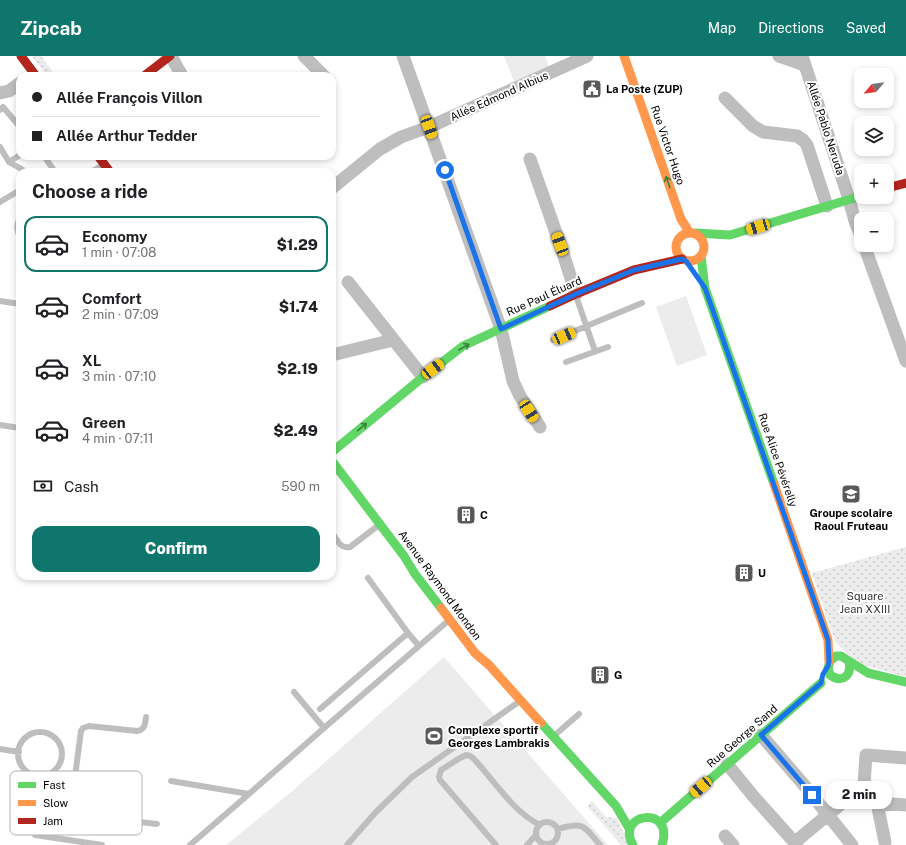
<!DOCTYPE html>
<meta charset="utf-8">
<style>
:root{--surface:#fff;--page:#f6f6f6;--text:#202124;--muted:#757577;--line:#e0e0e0;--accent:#0f766e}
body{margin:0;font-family:"Public Sans",sans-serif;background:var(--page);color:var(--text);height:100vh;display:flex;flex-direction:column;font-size:15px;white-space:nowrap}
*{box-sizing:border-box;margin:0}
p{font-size:13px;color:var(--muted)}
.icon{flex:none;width:22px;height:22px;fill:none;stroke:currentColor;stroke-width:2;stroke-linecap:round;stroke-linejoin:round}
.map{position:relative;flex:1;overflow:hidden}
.side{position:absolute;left:16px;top:112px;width:320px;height:412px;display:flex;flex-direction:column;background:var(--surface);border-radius:12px;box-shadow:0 2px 6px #0003}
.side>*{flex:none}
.banner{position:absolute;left:16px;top:16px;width:320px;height:88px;border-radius:12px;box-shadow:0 2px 6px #0003;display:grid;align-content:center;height:88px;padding:0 16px;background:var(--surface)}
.needle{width:26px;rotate:241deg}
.tools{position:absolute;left:854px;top:12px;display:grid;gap:8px}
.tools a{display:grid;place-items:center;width:40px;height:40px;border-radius:8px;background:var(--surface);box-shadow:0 2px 6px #0003;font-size:20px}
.end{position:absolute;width:18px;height:18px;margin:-9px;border:5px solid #1a73e8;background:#fff;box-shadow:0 0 0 2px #fff}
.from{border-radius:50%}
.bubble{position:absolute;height:28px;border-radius:12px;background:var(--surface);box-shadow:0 2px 6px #0003;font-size:13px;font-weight:800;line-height:28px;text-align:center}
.car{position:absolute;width:12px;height:24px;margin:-12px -6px;border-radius:5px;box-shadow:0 0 3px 1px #0007;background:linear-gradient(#f5c518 24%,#345 0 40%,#f5c518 0 76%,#345 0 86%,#f5c518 0)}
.banner b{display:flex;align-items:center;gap:14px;height:38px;font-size:15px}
.banner b+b{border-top:1px solid var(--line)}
.banner i{width:10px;height:10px;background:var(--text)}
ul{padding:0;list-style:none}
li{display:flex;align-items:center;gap:12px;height:56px;margin:0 8px 6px;padding:0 8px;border:2px solid transparent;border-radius:12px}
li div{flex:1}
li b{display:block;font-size:15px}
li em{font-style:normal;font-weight:800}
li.selected{border-color:var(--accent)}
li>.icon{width:36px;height:36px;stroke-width:1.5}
h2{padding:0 16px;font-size:18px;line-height:48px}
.pay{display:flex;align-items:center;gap:10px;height:44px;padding:0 16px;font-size:15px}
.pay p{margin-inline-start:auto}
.primary-button{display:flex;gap:8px;margin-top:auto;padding:8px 16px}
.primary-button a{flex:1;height:46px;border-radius:12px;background:var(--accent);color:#fff;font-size:16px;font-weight:800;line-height:46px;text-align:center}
header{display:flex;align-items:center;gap:24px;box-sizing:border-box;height:56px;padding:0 20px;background:var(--accent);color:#fff}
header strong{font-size:19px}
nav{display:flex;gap:22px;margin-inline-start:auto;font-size:14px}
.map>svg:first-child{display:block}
</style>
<header>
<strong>Zipcab</strong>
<nav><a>Map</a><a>Directions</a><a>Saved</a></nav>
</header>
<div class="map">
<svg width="906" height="789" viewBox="0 0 906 789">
<defs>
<pattern id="grass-dots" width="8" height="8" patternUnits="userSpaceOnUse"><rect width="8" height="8" fill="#ececec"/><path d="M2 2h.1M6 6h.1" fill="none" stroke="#c9c9c9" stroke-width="1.8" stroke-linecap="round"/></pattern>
</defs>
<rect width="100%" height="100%" fill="#fff"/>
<path fill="url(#grass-dots)" d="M32,0H41L56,20H47Z
M906,491V621L857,607L835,586L812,517Z
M592,745L606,761L617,762L629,789H621L587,750Z"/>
<path fill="#ececec" d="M504,0H545L549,11L514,25Z
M686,240L707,299L677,310L656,251Z
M444,601L608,789H226L290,737Z"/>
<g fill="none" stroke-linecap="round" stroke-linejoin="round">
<path stroke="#bebebe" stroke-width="6" d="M0,54L3,51L20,71
M0,91L9,106L23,114L24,116
M44,100L55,116
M9,106L20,99
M91,116L103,109
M0,146L20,134
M20,161C16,169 17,174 20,182
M576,240L595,295
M0,245L20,248
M553,284L642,247
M566,306L608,291
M0,369L20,372
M332,476C337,484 340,493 350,491L379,469
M368,522L408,577L419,590
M294,636L324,672
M320,653L408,577
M146,661C145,668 145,674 137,675L89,670L83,672L81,675L71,751C72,755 74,757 78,759L157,768
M18 698a22 22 0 1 1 44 0a22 22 0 1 1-44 0Z
M555,679L579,658
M0,693L19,696
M38,720L45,728L49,730L73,733
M171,725L249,738L324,672L448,565
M536 777a11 11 0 1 1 22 0a11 11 0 1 1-22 0Z
M558,773C584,765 584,770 600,789
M35,779L102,789
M190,789L249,738
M347,789L375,757L412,721L520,645
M496,789L440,724L439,721L441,714L460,702L466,699L470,700L473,702C494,724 512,755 540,769
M527,789L536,779"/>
<path stroke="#bebebe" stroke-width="13" d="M171,0L182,20
M304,0L324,20
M403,0L501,273L513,325L520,340L540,371
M779,0L805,9
M802,0L849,143L855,165L861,180
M0,37L9,35L20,27
M725,42L753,70L763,76L797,80L803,84L807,89L827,150
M530,103L560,188L576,238
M332,132L380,93L401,81L429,71L587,0
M864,189L906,305
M348,226L423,321
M332,299L393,284
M761,679L804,729L852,789
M727,708L754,741L797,789
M877,747L906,749
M725,780L733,789
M795,786L864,729
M885,786L877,747L864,729L866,699L906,702"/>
<path stroke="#63d668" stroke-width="9" d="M695,177L730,179L861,140
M701,200L705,232L774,428
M332,396L423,321L463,290L550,250
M332,405L404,500L415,518L441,552
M849,605C852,619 843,628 830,619L828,612L830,605L836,600H841L868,617L906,626
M541,667L616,750L630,774
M660,767L821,627
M633,789C614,757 675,748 662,789"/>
<path stroke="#ff974d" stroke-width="9" d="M624,0L681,163L690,177
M676 191a14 14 0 1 1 28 0a14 14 0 1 1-28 0Z
M774,428L828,584L829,606
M441,552L475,597L489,609L541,667"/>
<path stroke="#b3261e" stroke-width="9" d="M21,0L36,20
M144,20L170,0
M98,100L110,116
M887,132L906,127
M550,250L576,238L634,214L682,203"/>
</g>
<defs><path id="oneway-shaft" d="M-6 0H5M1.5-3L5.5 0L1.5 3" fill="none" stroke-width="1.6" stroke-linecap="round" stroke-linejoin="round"/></defs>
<g stroke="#3b803e">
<use href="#oneway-shaft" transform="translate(668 126) rotate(-109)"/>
<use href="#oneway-shaft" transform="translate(464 291) rotate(-30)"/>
<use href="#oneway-shaft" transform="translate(362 371) rotate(-39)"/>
</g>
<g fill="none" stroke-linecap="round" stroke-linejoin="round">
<path stroke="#1a73e8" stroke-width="5" d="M445,114L501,273L576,238L634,214L682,203L686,205L705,232L828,584L829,606L828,610L823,618L821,627L761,679L812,739"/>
</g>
<defs>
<symbol id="civic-square" viewBox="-11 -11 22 22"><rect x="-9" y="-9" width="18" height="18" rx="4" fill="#595959" stroke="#fff"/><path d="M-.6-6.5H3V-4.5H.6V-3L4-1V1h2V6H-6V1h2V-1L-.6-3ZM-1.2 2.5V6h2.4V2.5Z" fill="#fff"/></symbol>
<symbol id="school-square" viewBox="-11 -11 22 22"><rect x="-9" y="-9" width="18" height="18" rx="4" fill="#595959" stroke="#fff"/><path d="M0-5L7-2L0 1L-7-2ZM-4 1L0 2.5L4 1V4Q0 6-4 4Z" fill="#fff"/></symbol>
<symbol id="building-square" viewBox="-11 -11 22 22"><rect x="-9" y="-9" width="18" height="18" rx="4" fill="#595959" stroke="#fff"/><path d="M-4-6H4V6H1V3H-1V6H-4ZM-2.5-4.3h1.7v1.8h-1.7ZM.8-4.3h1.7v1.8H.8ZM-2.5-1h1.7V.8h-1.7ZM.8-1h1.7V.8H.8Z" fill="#fff"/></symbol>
<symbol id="stadium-square" viewBox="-11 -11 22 22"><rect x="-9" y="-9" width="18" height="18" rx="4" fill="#595959" stroke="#fff"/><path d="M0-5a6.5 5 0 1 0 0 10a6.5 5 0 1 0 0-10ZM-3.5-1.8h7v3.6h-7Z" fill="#fff"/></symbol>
</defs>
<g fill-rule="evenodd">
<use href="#civic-square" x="581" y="22" width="22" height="22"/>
<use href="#school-square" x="840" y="427" width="22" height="22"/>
<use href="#building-square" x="455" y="448" width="22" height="22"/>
<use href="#building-square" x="733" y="506" width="22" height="22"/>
<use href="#building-square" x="589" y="608" width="22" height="22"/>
<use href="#stadium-square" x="423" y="669" width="22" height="22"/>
</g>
<g text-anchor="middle" stroke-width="4" stroke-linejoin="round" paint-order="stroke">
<g font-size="11" font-weight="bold" fill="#000" stroke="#fff" text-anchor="start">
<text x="606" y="37">La Poste (ZUP)</text>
<text x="851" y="461" text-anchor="middle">Groupe scolaire<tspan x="851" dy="13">Raoul Fruteau</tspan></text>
<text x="480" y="463">C</text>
<text x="758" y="521">U</text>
<text x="614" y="623">G</text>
<text x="448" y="678">Complexe sportif<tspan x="448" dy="13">Georges Lambrakis</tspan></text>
</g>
<g font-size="11" fill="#000" stroke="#fff">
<text transform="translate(499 40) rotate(-24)" y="4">Allée Edmond Albius</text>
<text transform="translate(826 72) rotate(72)" y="4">Allée Pablo Neruda</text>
<text transform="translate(668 89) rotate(71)" y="4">Rue Victor Hugo</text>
<text transform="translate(544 240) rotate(-24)" y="4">Rue Paul Éluard</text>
<text transform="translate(778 404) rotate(71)" y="4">Rue Alice Pévérelly</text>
<text transform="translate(440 529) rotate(54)" y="4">Avenue Raymond Mondon</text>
<text transform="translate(742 680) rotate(-41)" y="4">Rue George Sand</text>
</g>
<g font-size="11" fill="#333" stroke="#fff">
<text x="865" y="544">Square<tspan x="865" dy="13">Jean XXIII</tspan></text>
</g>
</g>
<rect x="10" y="715" width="132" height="64" rx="6" fill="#fff" stroke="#b2b2b2" stroke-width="1"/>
<rect x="18" y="726" width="18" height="6" fill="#63d668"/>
<rect x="18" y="744" width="18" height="6" fill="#ff974d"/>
<rect x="18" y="762" width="18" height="6" fill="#b3261e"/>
<g font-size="11" fill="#000">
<text x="43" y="733">Fast</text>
<text x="43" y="751">Slow</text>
<text x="43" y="769">Jam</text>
</g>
</svg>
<div class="tools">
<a><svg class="needle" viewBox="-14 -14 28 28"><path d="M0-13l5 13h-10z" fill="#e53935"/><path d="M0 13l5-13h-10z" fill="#757577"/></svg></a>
<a><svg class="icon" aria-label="layers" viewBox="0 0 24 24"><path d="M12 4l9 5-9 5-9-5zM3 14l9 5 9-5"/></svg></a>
<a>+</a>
<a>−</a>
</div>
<i class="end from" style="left:445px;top:114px"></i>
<i class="end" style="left:812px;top:739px"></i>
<div class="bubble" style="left:826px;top:725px;width:66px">2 min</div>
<i class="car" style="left:429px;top:71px;rotate:160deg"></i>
<i class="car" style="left:758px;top:171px;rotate:253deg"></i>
<i class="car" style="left:560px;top:188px;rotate:340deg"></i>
<i class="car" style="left:564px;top:280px;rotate:67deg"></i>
<i class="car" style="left:433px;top:313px;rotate:53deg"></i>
<i class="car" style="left:529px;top:355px;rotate:147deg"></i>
<i class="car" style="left:701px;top:731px;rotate:229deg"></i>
<div class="banner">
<b><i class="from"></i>Allée François Villon</b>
<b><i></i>Allée Arthur Tedder</b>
</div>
<section class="side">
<h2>Choose a ride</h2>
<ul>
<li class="selected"><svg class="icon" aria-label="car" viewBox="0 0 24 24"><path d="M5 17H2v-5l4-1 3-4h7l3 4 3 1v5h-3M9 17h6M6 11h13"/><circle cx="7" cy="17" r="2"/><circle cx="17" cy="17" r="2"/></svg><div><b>Economy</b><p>1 min · 07:08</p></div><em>$1.29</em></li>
<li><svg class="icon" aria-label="car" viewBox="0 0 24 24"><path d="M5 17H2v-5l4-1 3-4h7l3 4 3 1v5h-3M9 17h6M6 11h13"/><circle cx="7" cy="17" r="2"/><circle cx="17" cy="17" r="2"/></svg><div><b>Comfort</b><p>2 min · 07:09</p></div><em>$1.74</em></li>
<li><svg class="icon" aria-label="car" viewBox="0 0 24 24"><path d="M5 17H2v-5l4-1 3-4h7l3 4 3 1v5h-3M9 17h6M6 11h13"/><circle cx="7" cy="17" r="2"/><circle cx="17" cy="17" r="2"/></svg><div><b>XL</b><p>3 min · 07:10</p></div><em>$2.19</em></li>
<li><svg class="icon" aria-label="car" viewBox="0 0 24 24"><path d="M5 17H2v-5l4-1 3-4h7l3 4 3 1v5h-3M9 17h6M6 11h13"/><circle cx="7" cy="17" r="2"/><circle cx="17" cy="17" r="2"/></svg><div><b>Green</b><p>4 min · 07:11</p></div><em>$2.49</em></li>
</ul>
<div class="pay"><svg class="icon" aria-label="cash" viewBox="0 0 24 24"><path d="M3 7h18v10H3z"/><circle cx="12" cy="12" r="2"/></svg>Cash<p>590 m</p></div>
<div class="primary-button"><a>Confirm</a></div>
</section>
</div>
